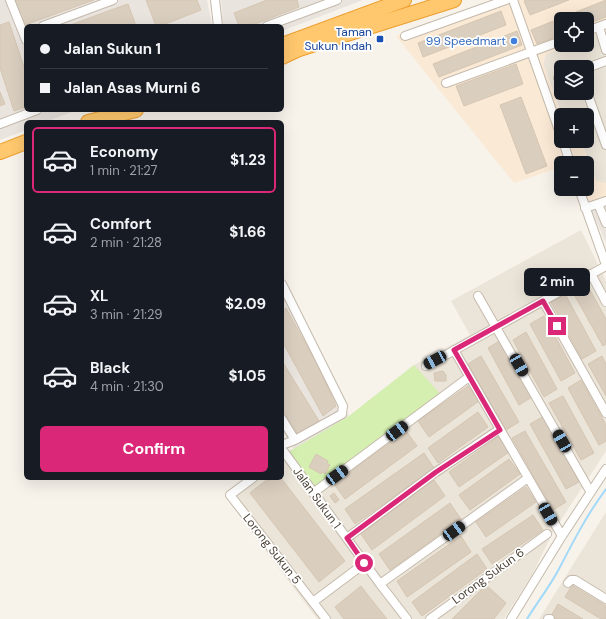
<!DOCTYPE html>
<meta charset="utf-8">
<style>
:root{--surface:#171b24;--page:#20242c;--text:#f1f3f6;--muted:#9ea1a6;--line:#363941;--accent:#db2777}
body{margin:0;font-family:"DM Sans",sans-serif;background:var(--page);color:var(--text);height:100vh;display:flex;flex-direction:column;font-size:15px;white-space:nowrap}
*{box-sizing:border-box;margin:0}
p{font-size:13px;color:var(--muted)}
.icon{flex:none;width:22px;height:22px;fill:none;stroke:currentColor;stroke-width:2;stroke-linecap:round;stroke-linejoin:round}
.map{position:relative;flex:1;overflow:hidden}
.panel{position:absolute;left:24px;top:120px;width:260px;height:360px;display:flex;flex-direction:column;background:var(--surface);border-radius:6px;box-shadow:0 4px 16px #0002}
.panel>*{flex:none}
.hud{position:absolute;left:24px;top:24px;width:260px;height:88px;border-radius:6px;box-shadow:0 4px 16px #0002;display:grid;align-content:center;height:88px;padding:0 16px;background:var(--surface)}
.tools{position:absolute;left:554px;top:12px;display:grid;gap:8px}
.tools a{display:grid;place-items:center;width:40px;height:40px;border-radius:6px;background:var(--surface);box-shadow:0 4px 16px #0002;font-size:20px}
.end{position:absolute;width:18px;height:18px;margin:-9px;border:5px solid #db2777;background:#fff;box-shadow:0 0 0 2px #fff}
.from{border-radius:50%}
.bubble{position:absolute;height:28px;border-radius:6px;background:var(--surface);box-shadow:0 4px 16px #0002;font-size:13px;font-weight:700;line-height:28px;text-align:center}
.car{position:absolute;width:12px;height:24px;margin:-12px -6px;border-radius:5px;box-shadow:0 0 3px 1px #0007;background:linear-gradient(#222 24%,#8ab4d8 0 40%,#222 0 76%,#8ab4d8 0 86%,#222 0)}
.hud b{display:flex;align-items:center;gap:14px;height:38px;font-size:15px}
.hud b+b{border-top:1px solid var(--line)}
.hud i{width:10px;height:10px;background:var(--text)}
ul{padding:7px 0 0;list-style:none}
li{display:flex;align-items:center;gap:12px;height:66px;margin:0 8px 6px;padding:0 8px;border:2px solid transparent;border-radius:6px}
li div{flex:1}
li b{display:block;font-size:15px}
li em{font-style:normal;font-weight:700}
li.on{border-color:var(--accent)}
li>.icon{width:36px;height:36px;stroke-width:1.5}
.primary-button{display:flex;gap:8px;margin-top:auto;padding:8px 16px}
.primary-button a{flex:1;height:46px;border-radius:6px;background:var(--accent);color:#fff;font-size:16px;font-weight:700;line-height:46px;text-align:center}
.map>svg:first-child{display:block}
</style>
<div class="map">
<svg width="606" height="619" viewBox="0 0 606 619">
<rect width="100%" height="100%" fill="#f7f3eb"/>
<path fill="#ebe4d8" fill-rule="evenodd" d="M606,31V183H605L596,181L581,141H587V115H562L543,64L546,54L569,45H587V38ZM561,67H587V93H561Z
M581,230L606,281V451L553,532L533,573L504,619H317L225,496L251,478H282V456L349,416L414,365L470,335L451,301Z
M606,512V619H539Z"/>
<path fill="#fae9d5" d="M492,0H606V31L587,38V19H561V45H569L546,54L543,64L562,115L561,141H581L596,181L606,183V197L588,203L583,189H587V163H561V167L514,183L396,36Z"/>
<path fill="#eae4df" d="M0,0H207L212,26H26V110H77L46,122H26V130L0,140Z
M221,0H363L282,31V26H223Z
M606,197V243L588,203Z
M282,275L349,416L294,449L282,430Z"/>
<path fill="#d5efb0" d="M414,365L443,397L313,493L285,454L349,416Z"/>
<g fill="none" stroke-linecap="round" stroke-linejoin="round">
<path stroke="#a2d9f8" stroke-width="2" d="M527,619C538,601 551,585 560,567C574,540 588,513 606,489"/>
</g>
<path fill="#dacebf" stroke="#d6c6b1" d="M15,0H94L22,26L13,1Z
M146,0H197L201,10L160,26H156Z
M267,0H297L299,7L250,26H239L234,13Z
M526,0H569L530,15L524,1Z
M606,0V17L587,24V19H561V35L537,44L531,30Z
M128,4L136,26H68L108,11Z
M501,11L506,25L423,57L418,43Z
M9,22L26,73V107L14,111L0,68V25Z
M517,31L522,45L439,77L433,64Z
M516,64L523,84L464,106L456,86Z
M0,92L5,104L0,106Z
M521,97L547,166L526,174L500,105Z
M585,281L606,319V344L603,346L571,289Z
M282,290L287,300L282,302Z
M565,294L596,351L582,359L551,302Z
M286,308L319,368L336,406L323,416L282,341V311Z
M544,316L575,373L561,381L530,324Z
M526,332L557,389L544,397L513,340Z
M501,340L532,397L519,405L488,348Z
M481,356L519,422L506,430L468,364Z
M602,356L606,364V396L588,364Z
M282,361L319,421L298,435L282,409Z
M443,371L446,375V381H435L434,373Z
M581,380L606,425V441L599,445L568,388Z
M468,386L479,401L429,437L418,421Z
M563,396L594,453L581,460L549,403Z
M478,412L488,427L438,463L428,448Z
M544,416L579,482L566,489L530,424Z
M406,431L417,446L345,499L334,484Z
M525,431L566,502L553,510L512,438Z
M498,437L509,452L459,487L449,472Z
M424,453L434,468L355,524L345,509Z
M316,454L328,461L327,463L330,465L325,474L322,472L321,474L309,467Z
M509,459L520,474L470,510L459,495Z
M269,478H281L345,561L319,582L250,493Z
M434,480L445,496L372,550L361,534Z
M526,487L536,502L486,537L476,522Z
M334,493L339,500L335,503L330,496Z
M450,503L461,519L390,570L379,554Z
M533,515L543,530L492,564L482,549Z
M461,536L471,552L407,597L397,581Z
M477,554L487,569L422,616L412,602Z
M486,585L506,603L494,619H452Z
M572,585L606,606V619H601L565,597Z
M361,586L367,594L387,619H344L335,607Z
M558,604L583,619H556L551,616Z"/>
<g fill="none" stroke-linecap="round" stroke-linejoin="round">
<defs>
<path id="street" d="M10,0L26,40
M215,0L218,26
M513,0L561,136
M43,26L113,0
M267,26L337,0
M599,27L606,50
M587,31L606,24
M405,36L506,0
M587,68L606,61
M558,78L561,77
M446,83L561,41
M587,92L606,145
M0,124L37,110
M563,141L570,163
M579,189L606,265
M598,204L606,223
M585,208L606,201
M591,274L606,302
M282,284L343,406L342,414L295,440L282,445
M478,296L590,491
M543,301L606,413
M454,350L562,536
M426,366L606,266
M282,419L295,440
M282,449L380,584L407,619
M253,478L230,495L326,619
M313,493L469,377
M347,538L436,472L500,429
M568,583L571,580H575L606,599
M380,584L528,478
M313,602L365,563
M430,619L547,534
M511,619L562,536L606,469
M548,619H550"/>
<path id="highway" d="M282,45L404,0
M282,57L299,49L454,0
M88,122L136,110
M0,152L26,142"/>
</defs>
<use href="#street" stroke="#c4baac" stroke-width="10"/>
<use href="#highway" stroke="#ee9e2e" stroke-width="16"/>
<use href="#street" stroke="#fff" stroke-width="8"/>
<use href="#highway" stroke="#ffc86e" stroke-width="14"/>
</g>
<g fill="none" stroke-linecap="round" stroke-linejoin="round">
<path stroke="#db2777" stroke-width="5" d="M364,563L347,538L436,472L500,430L454,350L543,301L557,326"/>
</g>
<rect fill="#1a4fb4" stroke="#fff" stroke-width="1.5" x="376" y="35" width="8" height="8" rx="2"/>
<circle fill="#3f7fe0" stroke="#fff" stroke-width="1.5" cx="514" cy="41" r="4"/>
<g text-anchor="middle" stroke-width="3.5" stroke-linejoin="round" paint-order="stroke">
<g font-size="12" fill="#164399" stroke="#fff" text-anchor="end">
<text x="372" y="36">Taman<tspan x="372" dy="14">Sukun Indah</tspan></text>
</g>
<g font-size="12" fill="#366cbe" stroke="#fff" text-anchor="end">
<text x="506" y="45">99 Speedmart</text>
</g>
<g font-size="12" fill="#4c4337" stroke="#fff">
<text transform="translate(317 498) rotate(54)" y="4">Jalan Sukun 1</text>
<text transform="translate(272 549) rotate(52)" y="4">Lorong Sukun 5</text>
<text transform="translate(488 576) rotate(-36)" y="4">Lorong Sukun 6</text>
</g>
</g>
</svg>
<div class="tools">
<a><svg class="icon" aria-label="locate" viewBox="0 0 24 24"><circle cx="12" cy="12" r="6"/><path d="M12 2v4M12 18v4M2 12h4M18 12h4"/></svg></a>
<a><svg class="icon" aria-label="layers" viewBox="0 0 24 24"><path d="M12 4l9 5-9 5-9-5zM3 14l9 5 9-5"/></svg></a>
<a>+</a>
<a>−</a>
</div>
<i class="end from" style="left:364px;top:563px"></i>
<i class="end" style="left:557px;top:326px"></i>
<div class="bubble" style="left:524px;top:268px;width:66px">2 min</div>
<i class="car" style="left:435px;top:360px;rotate:242deg"></i>
<i class="car" style="left:519px;top:365px;rotate:150deg"></i>
<i class="car" style="left:397px;top:431px;rotate:53deg"></i>
<i class="car" style="left:562px;top:441px;rotate:330deg"></i>
<i class="car" style="left:337px;top:475px;rotate:54deg"></i>
<i class="car" style="left:548px;top:514px;rotate:150deg"></i>
<i class="car" style="left:454px;top:531px;rotate:54deg"></i>
<div class="hud">
<b><i class="from"></i>Jalan Sukun 1</b>
<b><i></i>Jalan Asas Murni 6</b>
</div>
<section class="panel">
<ul>
<li class="on"><svg class="icon" aria-label="car" viewBox="0 0 24 24"><path d="M5 17H2v-5l4-1 3-4h7l3 4 3 1v5h-3M9 17h6M6 11h13"/><circle cx="7" cy="17" r="2"/><circle cx="17" cy="17" r="2"/></svg><div><b>Economy</b><p>1 min · 21:27</p></div><em>$1.23</em></li>
<li><svg class="icon" aria-label="car" viewBox="0 0 24 24"><path d="M5 17H2v-5l4-1 3-4h7l3 4 3 1v5h-3M9 17h6M6 11h13"/><circle cx="7" cy="17" r="2"/><circle cx="17" cy="17" r="2"/></svg><div><b>Comfort</b><p>2 min · 21:28</p></div><em>$1.66</em></li>
<li><svg class="icon" aria-label="car" viewBox="0 0 24 24"><path d="M5 17H2v-5l4-1 3-4h7l3 4 3 1v5h-3M9 17h6M6 11h13"/><circle cx="7" cy="17" r="2"/><circle cx="17" cy="17" r="2"/></svg><div><b>XL</b><p>3 min · 21:29</p></div><em>$2.09</em></li>
<li><svg class="icon" aria-label="car" viewBox="0 0 24 24"><path d="M5 17H2v-5l4-1 3-4h7l3 4 3 1v5h-3M9 17h6M6 11h13"/><circle cx="7" cy="17" r="2"/><circle cx="17" cy="17" r="2"/></svg><div><b>Black</b><p>4 min · 21:30</p></div><em>$1.05</em></li>
</ul>
<div class="primary-button"><a>Confirm</a></div>
</section>
</div>
